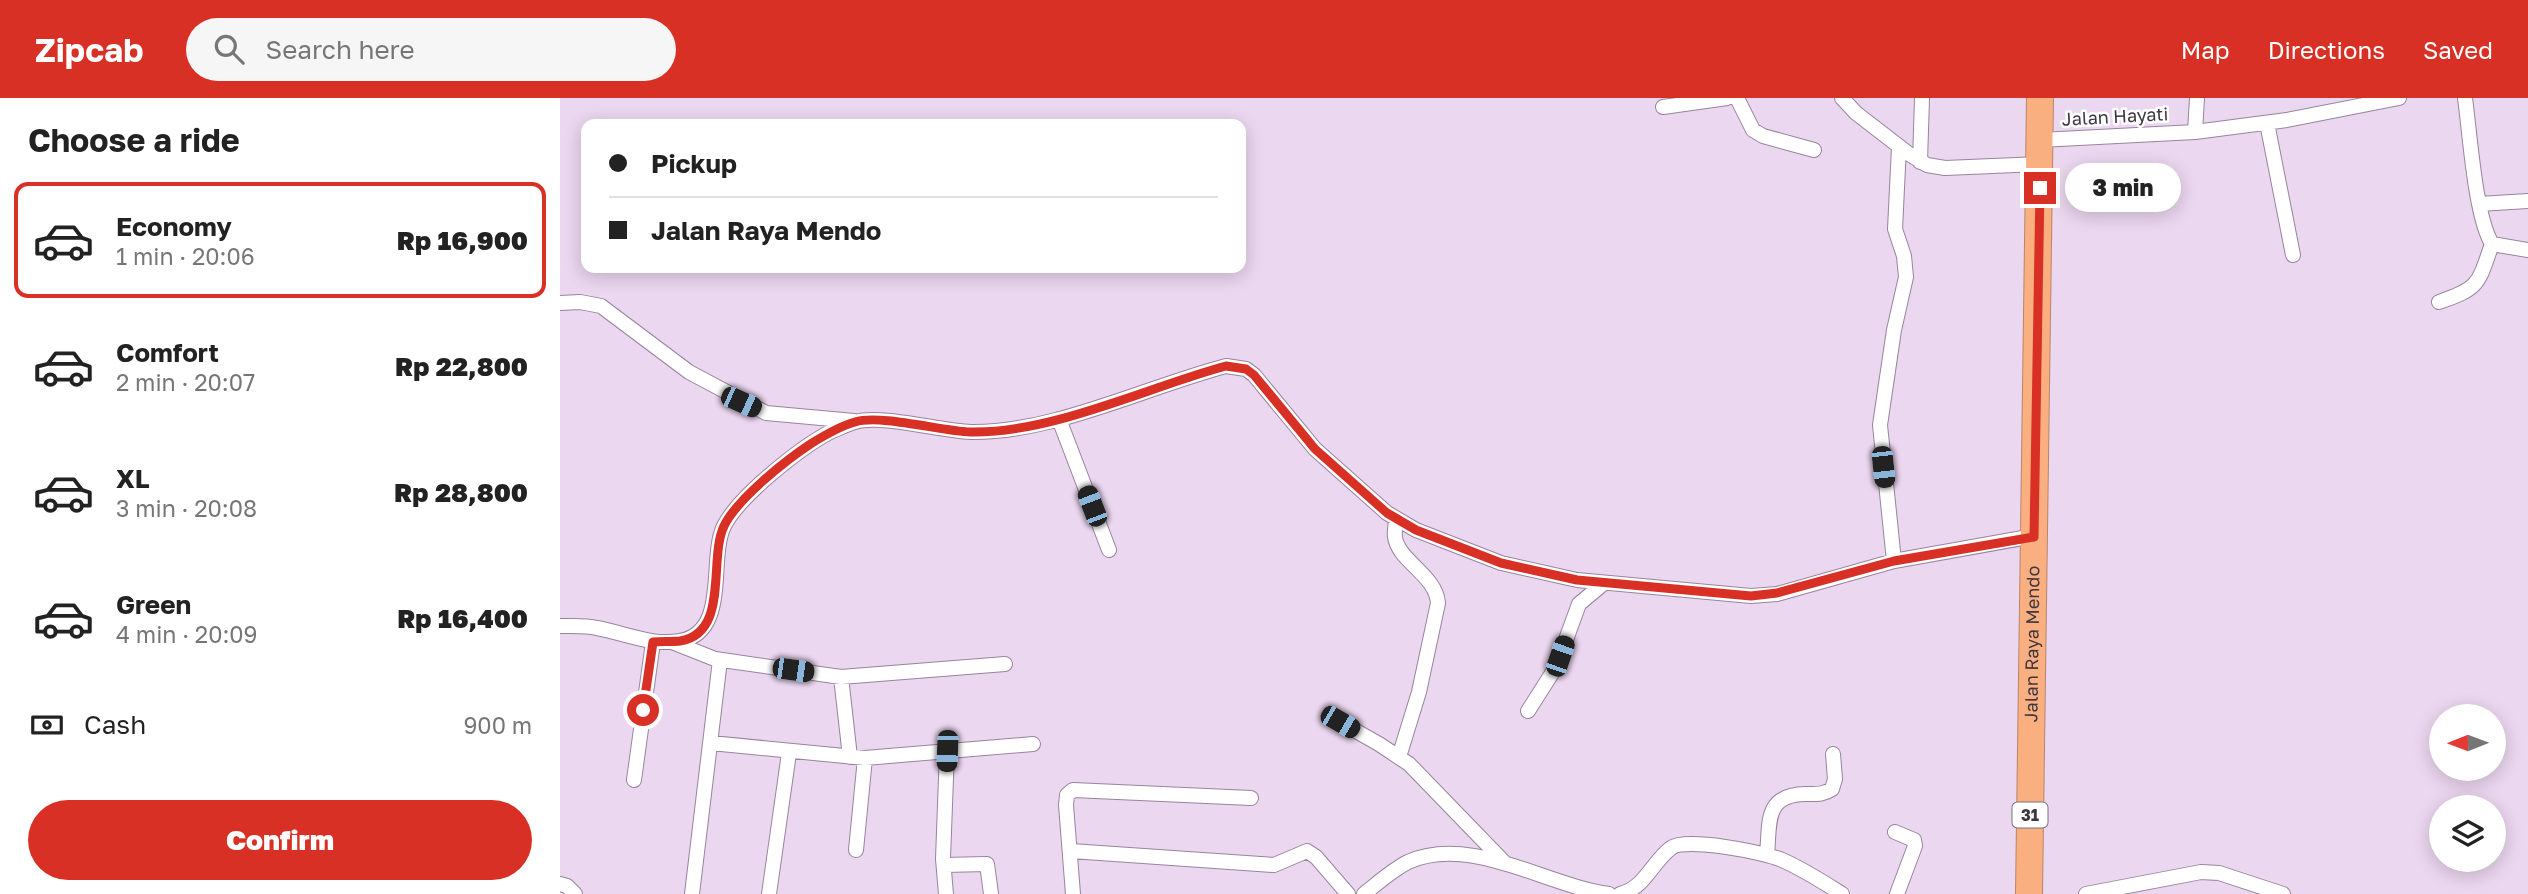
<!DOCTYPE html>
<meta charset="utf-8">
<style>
:root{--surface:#fff;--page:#f6f6f6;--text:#222;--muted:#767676;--line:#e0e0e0;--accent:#d93025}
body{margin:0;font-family:"Golos Text",sans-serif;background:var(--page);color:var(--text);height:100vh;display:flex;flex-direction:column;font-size:26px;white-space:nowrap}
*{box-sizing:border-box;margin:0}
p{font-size:23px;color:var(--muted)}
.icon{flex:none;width:38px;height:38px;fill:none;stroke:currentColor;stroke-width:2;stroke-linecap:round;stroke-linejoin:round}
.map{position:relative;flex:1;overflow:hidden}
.details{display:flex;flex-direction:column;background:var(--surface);width:560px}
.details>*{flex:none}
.hud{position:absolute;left:21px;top:21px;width:665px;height:154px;border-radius:14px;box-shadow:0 4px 18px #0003;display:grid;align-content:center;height:154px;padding:0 28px;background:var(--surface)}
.needle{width:46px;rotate:269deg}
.tools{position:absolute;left:1869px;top:606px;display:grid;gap:14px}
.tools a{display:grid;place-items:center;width:77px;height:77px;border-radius:50%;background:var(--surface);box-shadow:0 4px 18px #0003;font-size:35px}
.end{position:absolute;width:32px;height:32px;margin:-16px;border:9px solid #d93025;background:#fff;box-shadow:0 0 0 4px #fff}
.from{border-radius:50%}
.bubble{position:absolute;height:49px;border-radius:24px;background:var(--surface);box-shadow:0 4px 18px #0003;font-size:23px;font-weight:800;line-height:49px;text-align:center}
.car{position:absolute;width:21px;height:42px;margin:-21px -10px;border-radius:9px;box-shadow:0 0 5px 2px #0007;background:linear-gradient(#222 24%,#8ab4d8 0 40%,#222 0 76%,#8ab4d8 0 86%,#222 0)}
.hud b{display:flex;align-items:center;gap:24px;height:66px;font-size:26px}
.hud b+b{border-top:2px solid var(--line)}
.hud i{width:18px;height:18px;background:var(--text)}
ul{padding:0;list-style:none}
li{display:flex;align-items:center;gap:21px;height:116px;margin:0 14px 10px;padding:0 14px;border:4px solid transparent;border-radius:14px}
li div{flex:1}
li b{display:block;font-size:26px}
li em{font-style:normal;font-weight:800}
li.active{border-color:var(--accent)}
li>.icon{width:63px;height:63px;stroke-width:1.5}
h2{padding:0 28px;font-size:32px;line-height:84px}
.pay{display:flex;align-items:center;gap:18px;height:77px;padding:0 28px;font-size:26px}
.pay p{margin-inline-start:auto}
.cta{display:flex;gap:14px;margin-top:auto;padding:14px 28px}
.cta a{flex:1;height:80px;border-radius:42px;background:var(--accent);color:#fff;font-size:28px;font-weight:800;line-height:80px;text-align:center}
header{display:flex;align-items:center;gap:42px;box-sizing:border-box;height:98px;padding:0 35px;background:var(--accent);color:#fff}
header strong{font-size:33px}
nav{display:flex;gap:38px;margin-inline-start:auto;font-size:24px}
.search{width:490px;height:63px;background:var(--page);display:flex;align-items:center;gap:18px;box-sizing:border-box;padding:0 24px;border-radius:38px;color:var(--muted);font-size:26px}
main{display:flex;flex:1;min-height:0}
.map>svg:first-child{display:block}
</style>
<header>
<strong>Zipcab</strong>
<div class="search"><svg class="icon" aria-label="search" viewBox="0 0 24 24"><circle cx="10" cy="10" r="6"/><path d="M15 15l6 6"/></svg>Search here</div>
<nav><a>Map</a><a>Directions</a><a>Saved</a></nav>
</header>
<main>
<section class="details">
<h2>Choose a ride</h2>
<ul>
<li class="active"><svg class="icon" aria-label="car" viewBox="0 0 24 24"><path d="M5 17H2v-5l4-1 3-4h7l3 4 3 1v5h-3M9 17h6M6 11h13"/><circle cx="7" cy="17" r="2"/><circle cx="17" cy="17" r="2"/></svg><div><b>Economy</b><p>1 min · 20:06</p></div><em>Rp 16,900</em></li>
<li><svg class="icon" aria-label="car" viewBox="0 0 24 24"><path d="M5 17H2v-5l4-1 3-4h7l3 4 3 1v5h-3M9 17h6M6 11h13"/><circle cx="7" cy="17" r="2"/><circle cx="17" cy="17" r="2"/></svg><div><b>Comfort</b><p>2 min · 20:07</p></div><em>Rp 22,800</em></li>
<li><svg class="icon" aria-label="car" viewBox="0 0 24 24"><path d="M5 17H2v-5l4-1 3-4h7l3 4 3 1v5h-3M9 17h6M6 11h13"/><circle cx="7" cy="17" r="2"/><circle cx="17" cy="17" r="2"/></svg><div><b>XL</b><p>3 min · 20:08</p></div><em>Rp 28,800</em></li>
<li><svg class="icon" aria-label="car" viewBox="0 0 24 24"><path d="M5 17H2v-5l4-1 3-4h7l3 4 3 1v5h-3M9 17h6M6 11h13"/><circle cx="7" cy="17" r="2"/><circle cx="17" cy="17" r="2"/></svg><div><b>Green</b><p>4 min · 20:09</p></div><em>Rp 16,400</em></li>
</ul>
<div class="pay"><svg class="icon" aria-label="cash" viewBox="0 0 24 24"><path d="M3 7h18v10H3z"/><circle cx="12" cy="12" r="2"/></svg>Cash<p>900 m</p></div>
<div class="cta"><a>Confirm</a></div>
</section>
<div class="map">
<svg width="1968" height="796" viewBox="0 0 1968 796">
<rect width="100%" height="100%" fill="#ebd7f0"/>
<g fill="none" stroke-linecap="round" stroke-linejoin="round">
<defs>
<path id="street" d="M1177,0L1193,32L1203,38L1254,52
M1282,0L1296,15L1349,56L1367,67L1385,70L1481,66
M1905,0C1910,36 1915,118 1932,146L1968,152
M1103,9L1167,0
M1707,25L1733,157
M1635,34L1637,0
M1480,42L1635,34L1727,22L1839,0
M1360,64L1362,0
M1919,106L1968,103
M1879,204C1920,190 1918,186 1932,146
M0,205L20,204L41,208L129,274L206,315L294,323
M499,321L549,452
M836,421C836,427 834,433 835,439C838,463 876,477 878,505L859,594L839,659
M1334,463L1320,327L1334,232L1346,179L1344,158L1335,131L1339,49
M0,528C12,528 25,527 37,530C65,535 91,548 120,543C170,534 148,461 164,428C179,398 240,350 270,334C278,331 287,326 295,324C321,316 380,333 411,334C494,335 586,289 666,268L686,271L694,277L755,351L827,415L856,432L941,465L1017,482L1191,498L1217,496L1334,463L1474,438
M112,544L155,561L281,579L445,566
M281,579L290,659
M968,613L996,569L1019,506L1044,485
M780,624L819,646L849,666L944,764
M151,645L305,660L473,646
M74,682L93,544
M1335,734L1354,742L1355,748L1337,796
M296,752L305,660
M511,753L714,767L747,753L756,759L788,796
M1207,757C1210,725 1204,697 1245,696C1256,696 1263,697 1272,691L1275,681L1273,656
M384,767L427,766L431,796
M0,786L7,788L15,796
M132,796L160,562
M209,796L229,655
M386,796L383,761L387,653
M513,796L506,707L507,697L513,692L691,700
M804,796C818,785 832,772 848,764C911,736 987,788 1049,796
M1060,796C1085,790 1092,764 1111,750C1125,739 1204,754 1222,762C1243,771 1263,784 1282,796
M1526,796L1641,774L1659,775L1723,796"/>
<g id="highway">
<path id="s1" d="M1469,796L1480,0"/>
</g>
</defs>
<use href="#street" stroke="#97859c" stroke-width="16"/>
<use href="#highway" stroke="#b8856a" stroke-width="28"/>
<use href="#street" stroke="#fff" stroke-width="14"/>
<use href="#highway" stroke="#faaf80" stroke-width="26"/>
</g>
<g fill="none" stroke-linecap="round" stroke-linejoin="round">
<path stroke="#d93025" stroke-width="9" d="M83,612L93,544C102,543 111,544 120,543C170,535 148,461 164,428C177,401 226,362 252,345C265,337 280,328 295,324C320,316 381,333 410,334C491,336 588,289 666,268L686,271L694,277L755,351L827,415L856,432L941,465L1017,482L1191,498L1217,495L1334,463L1474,439L1480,90"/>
</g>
<g text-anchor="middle" stroke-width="5" stroke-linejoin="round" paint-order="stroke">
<rect fill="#fff" stroke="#787279" stroke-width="2" x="1452.5" y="704.5" width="35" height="25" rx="5"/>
<g font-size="16" font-weight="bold" fill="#3e3640">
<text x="1470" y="723">31</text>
</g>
<g font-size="18" fill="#3e3640" stroke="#fff">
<text transform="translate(1555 19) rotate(-3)" y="6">Jalan Hayati</text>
<text dy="6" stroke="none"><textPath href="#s1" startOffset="250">Jalan Raya Mendo</textPath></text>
</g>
</g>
</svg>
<div class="tools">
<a><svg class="needle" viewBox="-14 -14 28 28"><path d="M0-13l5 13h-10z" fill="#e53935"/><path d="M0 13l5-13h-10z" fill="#767676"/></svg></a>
<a><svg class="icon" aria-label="layers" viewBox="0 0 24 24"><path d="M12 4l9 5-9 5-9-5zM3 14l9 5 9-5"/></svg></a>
</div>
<i class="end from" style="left:83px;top:612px"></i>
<i class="end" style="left:1480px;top:90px"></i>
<div class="bubble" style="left:1505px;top:65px;width:116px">3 min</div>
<i class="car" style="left:181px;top:304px;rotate:114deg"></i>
<i class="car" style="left:1323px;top:369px;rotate:174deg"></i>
<i class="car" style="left:532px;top:408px;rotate:339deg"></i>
<i class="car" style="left:1000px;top:558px;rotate:19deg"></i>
<i class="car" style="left:233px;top:572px;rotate:98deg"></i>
<i class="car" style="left:780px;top:624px;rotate:120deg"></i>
<i class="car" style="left:387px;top:653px;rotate:182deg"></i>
<div class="hud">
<b><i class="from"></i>Pickup</b>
<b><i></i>Jalan Raya Mendo</b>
</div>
</div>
</main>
